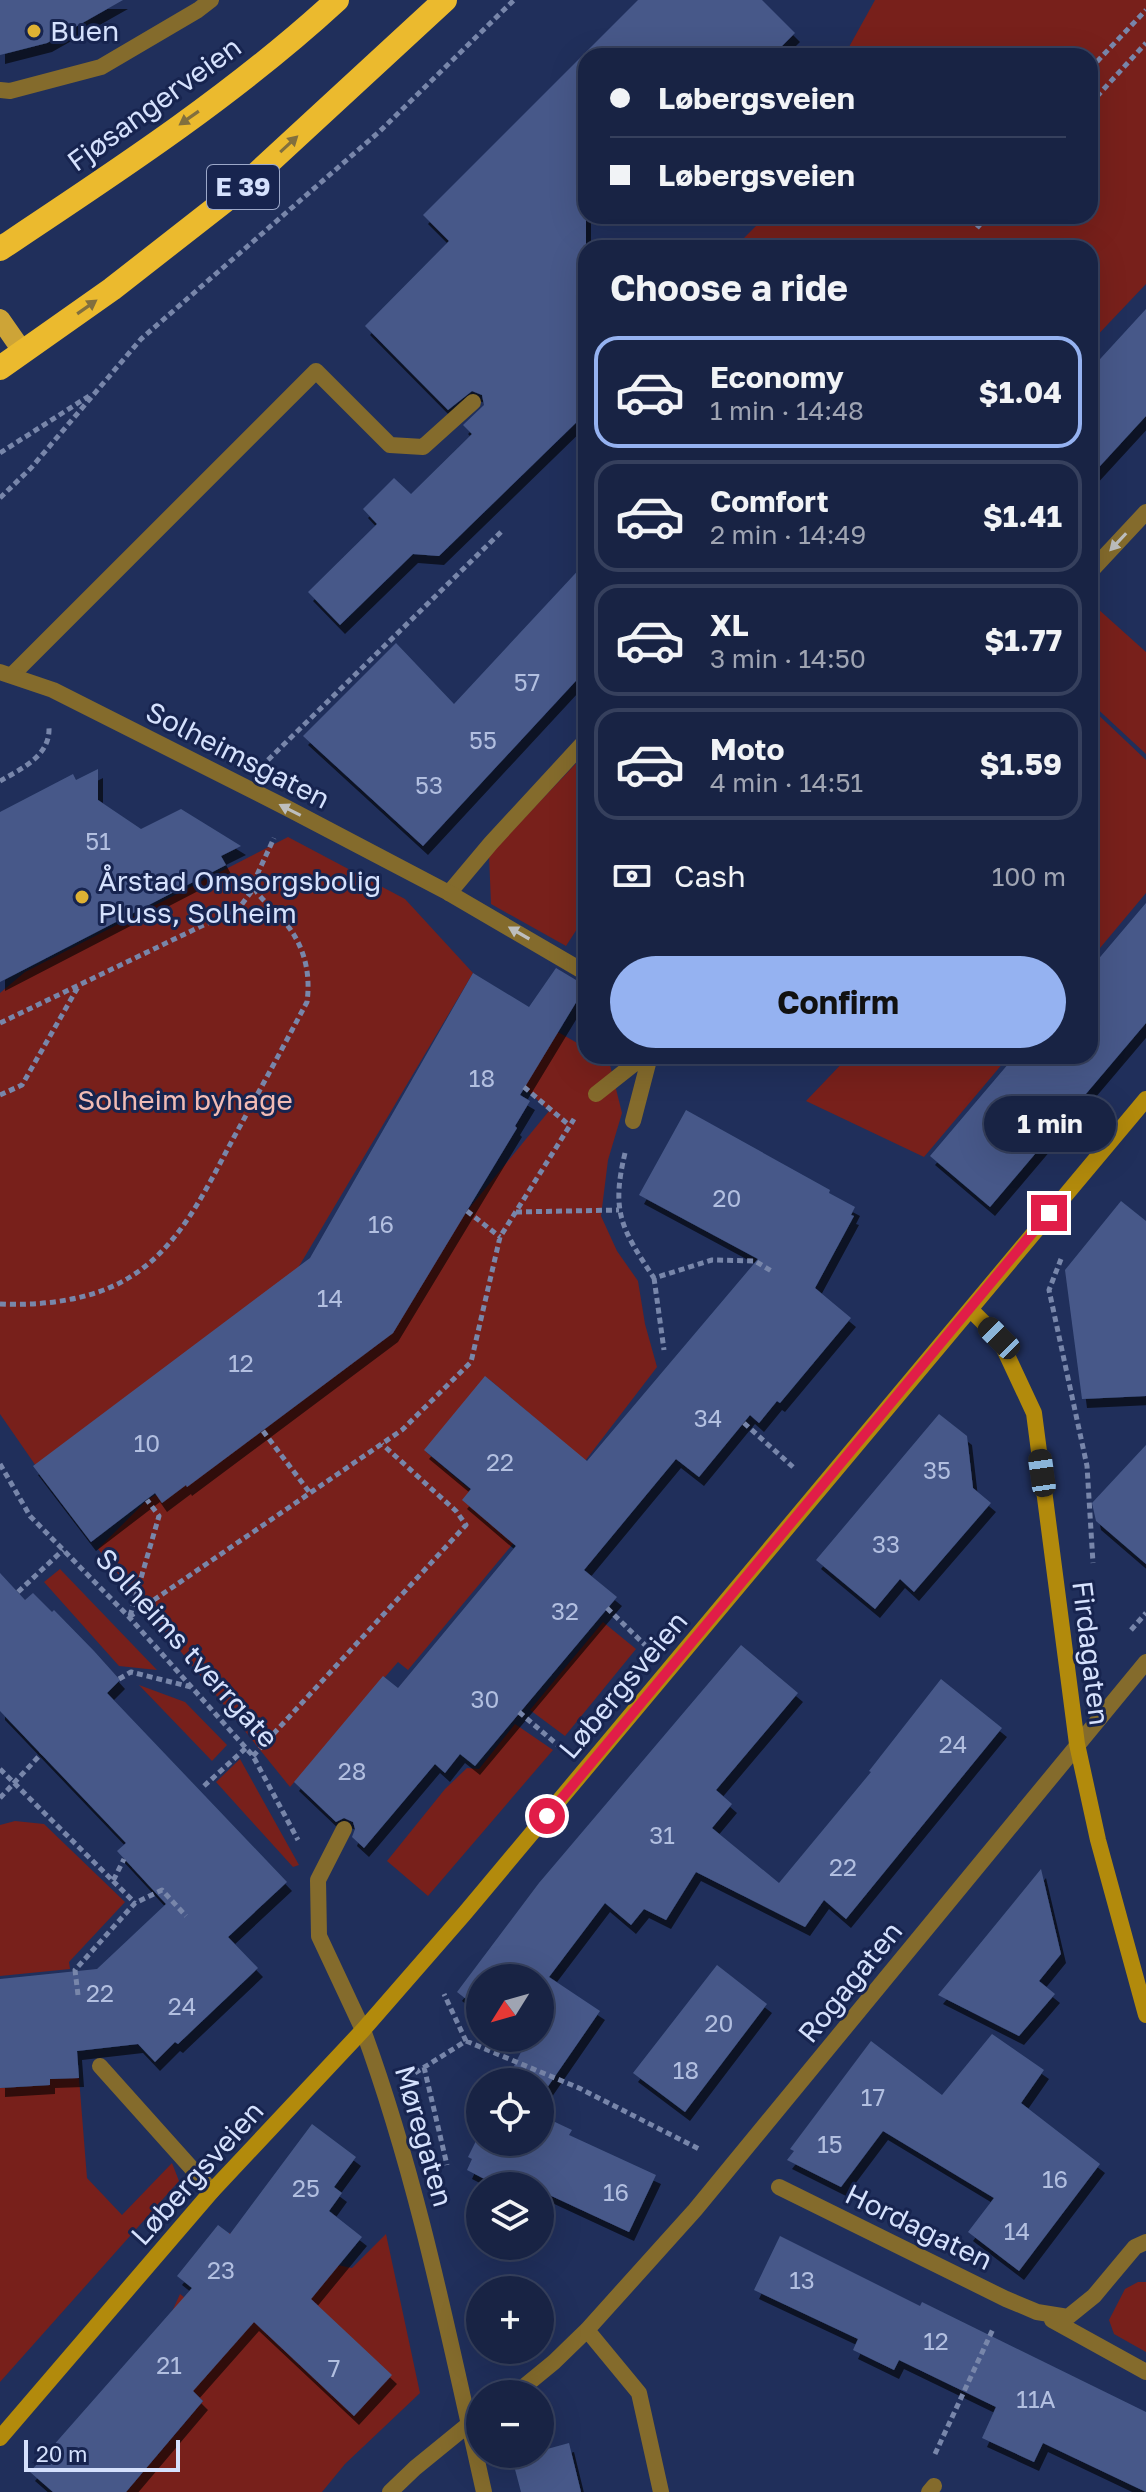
<!DOCTYPE html>
<meta charset="utf-8">
<style>
:root{--surface:#182344;--page:#212b4b;--text:#f1f3f6;--muted:#9fa4b2;--line:#36405d;--accent:#95b2f1}
body{margin:0;font-family:"Golos Text",sans-serif;background:var(--page);color:var(--text);height:100vh;display:flex;flex-direction:column;font-size:30px;white-space:nowrap}
*{box-sizing:border-box;margin:0}
p{font-size:26px;color:var(--muted)}
.icon{flex:none;width:44px;height:44px;fill:none;stroke:currentColor;stroke-width:2;stroke-linecap:round;stroke-linejoin:round}
.map{position:relative;flex:1;overflow:hidden}
.panel{position:absolute;left:578px;top:240px;width:520px;height:824px;display:flex;flex-direction:column;background:var(--surface);border-radius:24px;box-shadow:0 8px 32px #0002,0 0 0 2px var(--line)}
.panel>*{flex:none}
.hud{position:absolute;left:578px;top:48px;width:520px;height:176px;border-radius:24px;box-shadow:0 8px 32px #0002,0 0 0 2px var(--line);display:grid;align-content:center;height:176px;padding:0 32px;background:var(--surface)}
.needle{width:52px;rotate:233deg}
.buttons{position:absolute;left:466px;top:1964px;display:grid;gap:16px}
.buttons a{display:grid;place-items:center;width:88px;height:88px;border-radius:50%;background:var(--surface);box-shadow:0 8px 32px #0002,0 0 0 2px var(--line);font-size:40px}
.scale{position:absolute;left:24px;bottom:20px;width:156px;box-sizing:border-box;padding-left:8px;border:4px solid #d5e1fd;border-top:0;font-size:22px;line-height:28px;white-space:nowrap;color:#d5e1fd;-webkit-text-stroke:6px #17244f;paint-order:stroke}
.end{position:absolute;width:36px;height:36px;margin:-18px;border:10px solid #e11d48;background:#fff;box-shadow:0 0 0 4px #fff}
.from{border-radius:50%}
.bubble{position:absolute;height:56px;border-radius:28px;background:var(--surface);box-shadow:0 8px 32px #0002,0 0 0 2px var(--line);font-size:26px;font-weight:700;line-height:56px;text-align:center}
.car{position:absolute;width:24px;height:48px;margin:-24px -12px;border-radius:10px;box-shadow:0 0 6px 2px #0007;background:linear-gradient(#222 24%,#8ab4d8 0 40%,#222 0 76%,#8ab4d8 0 86%,#222 0)}
.hud b{display:flex;align-items:center;gap:28px;height:76px;font-size:30px}
.hud b+b{border-top:2px solid var(--line)}
.hud i{width:20px;height:20px;background:var(--text)}
ul{padding:0;list-style:none}
li{display:flex;align-items:center;gap:24px;height:112px;margin:0 16px 12px;padding:0 16px;border:4px solid var(--line);border-radius:24px}
li div{flex:1}
li b{display:block;font-size:30px}
li em{font-style:normal;font-weight:700}
li.current{border-color:var(--accent)}
li>.icon{width:72px;height:72px;stroke-width:1.5}
h2{padding:0 32px;font-size:36px;line-height:96px}
.pay{display:flex;align-items:center;gap:20px;height:88px;padding:0 32px;font-size:30px}
.pay p{margin-inline-start:auto}
.cta{display:flex;gap:16px;margin-top:auto;padding:16px 32px}
.cta a{flex:1;height:92px;border-radius:48px;background:var(--accent);color:#111;font-size:32px;font-weight:700;line-height:92px;text-align:center}
.map>svg:first-child{display:block}
</style>
<div class="map">
<svg width="1146" height="2492" viewBox="0 0 1146 2492">
<defs>
<filter id="shadow"><feDropShadow dx="5" dy="9" stdDeviation="0" flood-color="#0009"/></filter>
</defs>
<rect width="100%" height="100%" fill="#202f5b"/>
<path fill="#78201b" d="M875,0H1146V284L1090,343V248H734L766,216H1090V56H844Z
M1097,608L1146,652V754L1090,702V615Z
M1090,707L1146,760V893L1090,960V804L1094,799L1090,794Z
M586,753V915L566,946L491,904L489,855Z
M288,837L405,899L473,973L298,1268L36,1466L0,1414V993L25,972Z
M558,1032L586,1048V1056H599L609,1061L622,1113L608,1160L601,1216L617,1251L638,1281L645,1324L657,1367L585,1461L490,1380L426,1452L521,1534L408,1670L398,1662L290,1787L98,1549L147,1500L262,1431L364,1353L467,1211L549,1111L524,1087Z
M849,1056H1009L924,1157L806,1101Z
M60,1569L157,1670L119,1666L44,1582Z
M603,1622L636,1649L565,1736L530,1710Z
M139,1685L185,1702L227,1745L212,1761Z
M515,1724L553,1750L428,1896L387,1861L445,1789L467,1768L479,1769Z
M240,1759L299,1865L293,1867L216,1782Z
M15,1821L44,1824L125,1902L69,1962L70,1969L0,1976V1825Z
M79,2078L87,2178L122,2215L172,2163L179,2181L0,2382V2088L50,2085V2079Z
M229,2233L264,2250L352,2268L386,2234L420,2393L345,2464L322,2492H126L203,2401L193,2391L171,2314L180,2294L213,2320Z
M1138,2282H1146V2352L1114,2334L1109,2320L1125,2289Z"/>
<path fill="#475989" filter="url(#shadow)" d="M0,0H123L47,43L0,55Z
M638,0H762L795,33L772,56H586V413L439,556L413,554L340,625L308,592L377,524L363,509L394,478L411,494L472,434L463,425L484,405L482,395L472,391L448,410L365,326L449,241L423,215Z
M1146,309V416L1090,477V370Z
M586,562V670L423,846L303,736L396,643L454,704Z
M98,769V800L141,829L181,809L241,846L221,856L226,865L0,982V812L73,774L76,780Z
M1146,903V1023L990,1207L930,1156L1015,1056H1090V969Z
M556,968L586,986L520,1095L530,1101L515,1126L517,1128L393,1333L187,1487L186,1485L162,1503L155,1493L91,1542L33,1466L310,1258L473,973L529,1007Z
M686,1110L830,1190L829,1193L855,1207L851,1215L854,1216L815,1288L851,1318L780,1403L777,1401L759,1423L750,1415L699,1477L676,1459L584,1570L617,1597L475,1766L460,1754L445,1773L435,1764L364,1848L352,1837L355,1829L353,1822L344,1818L336,1822L294,1782L383,1676L398,1688L516,1546L462,1500L471,1489L424,1450L485,1376L587,1461L758,1259L639,1195Z
M1121,1201L1146,1221V1396L1082,1399L1065,1270Z
M939,1414L967,1436L973,1488L991,1503L914,1592L900,1579L875,1609L816,1560Z
M1146,1445V1564L1096,1521L1092,1503Z
M0,1573L25,1600L33,1593L52,1612L54,1610L94,1651L120,1680L107,1693L287,1882L228,1937L258,1968L178,2044L175,2042L155,2062L138,2044L77,2051L79,2078L50,2079V2085L0,2088V1979L97,1969L166,1904L117,1851L126,1843L0,1711Z
M741,1645L798,1693L716,1790L732,1804L712,1828L779,1883L871,1772L869,1771L941,1679L1002,1728L846,1919L824,1900L805,1927L696,1872L666,1920L644,1909L631,1925L605,1903L549,1977L600,2011L540,2098V2082H506L525,2044L517,2038H540V1978H480V2010L457,1992L539,1883Z
M1041,1869L1061,1954L1039,1981L1055,1994L1019,2036L938,1995Z
M717,1965L767,2004L685,2112L633,2073Z
M992,2034L1044,2070L1021,2103L1100,2164L1019,2271L968,2232L994,2198L883,2131L841,2187L787,2160L794,2151L790,2149L871,2041L942,2095Z
M540,2115L572,2130L569,2135L656,2175L629,2232L545,2193L540,2204V2186H498L467,2170L472,2159L468,2157L480,2133V2142H540Z
M312,2124L356,2157L334,2187L342,2193L329,2211L362,2237L311,2299L392,2375L354,2416L254,2322L193,2391L203,2401L126,2492H53L30,2472L192,2288L177,2276L218,2225L230,2234Z
M780,2236L920,2306L922,2302L1146,2412V2492L1043,2443L1034,2462L982,2438L996,2407L899,2360L894,2370L853,2350L858,2339L754,2290Z
M569,2443L581,2492H521L512,2458L540,2454V2451Z"/>
<g fill="none" stroke-linecap="round" stroke-linejoin="round">
<path stroke="#7886aa" stroke-width="5" stroke-dasharray="6 4" stroke-linecap="butt" d="M1090,69L1146,10
M1090,89L1097,97
M1090,104L1146,43
M977,228L987,216
M0,453L89,396
M0,498L31,468L141,339L380,131L514,0
M268,760L503,530
M0,781C21,769 50,756 49,728
M0,1023L239,908L254,888
M524,1087L569,1125
M0,1095L22,1085L78,987
M625,1153C611,1212 621,1228 654,1278L712,1260L755,1261L773,1272
M467,1211L500,1237
M516,1212L619,1210
M1061,1259L1049,1290L1087,1466L1093,1563
M654,1278L664,1350
M0,1304C42,1306 94,1300 130,1277C181,1246 207,1187 234,1137C259,1092 283,1047 307,1002C311,972 304,944 283,920C272,907 264,903 254,888L256,877L274,838
M744,1423L793,1467
M263,1431L310,1493
M0,1464L30,1516L129,1617L253,1756L298,1840
M18,1592L63,1550
M607,1608L645,1645
M130,1616L159,1516L147,1500
M129,1617L402,1430L471,1362L500,1237L574,1119
M1131,1630L1146,1613
M119,1679L131,1672L191,1687
M519,1712L560,1747
M253,1756L466,1525L456,1511L382,1444
M0,1769L113,1881L124,1859
M204,1786L246,1748
M0,1798L41,1754
M113,1881L135,1903
M78,1995L75,1970L135,1903L162,1890L186,1916
M466,2041L579,2088L699,2149
M424,2067L447,2165
M415,2073L466,2041L444,1994
M935,2454L993,2329"/>
<path stroke="#846b2c" stroke-width="16" d="M0,90L10,91L101,67L198,10L211,0
M13,674L316,371L390,445L423,447L473,402
M449,893L491,843L586,740
M596,1094L644,1056
M633,1121L650,1056
M344,1829L318,1880L319,1936L363,2030
M100,2066L212,2191"/>
<path stroke="#846b2c" stroke-width="16" d="M1090,572L1146,512
M0,672L53,690L287,808L449,893L586,973
M363,2030C418,2180 449,2337 484,2492
M779,2187L1006,2299L1037,2312L1068,2317L1094,2296L1135,2247L1146,2242
M1052,2320L1146,2372
M587,2330L639,2393L661,2492
M515,2394L554,2362L587,2330L695,2210L1146,1662
M390,2492L415,2468L480,2415
M929,2492L934,2486"/>
<path stroke="#b28a0c" stroke-width="16" d="M971,1310L999,1338L1034,1413L1077,1744L1098,1840L1146,2015
M0,2438L212,2191L363,2030L465,1913L1146,1099"/>
<path stroke="#cda437" stroke-width="20" d="M0,319L23,352"/>
<path stroke="#ebba2e" stroke-width="24" d="M0,249C116,172 235,94 337,0
M0,368L112,289L240,189L445,0"/>
</g>
<defs><path id="oneway-solid" d="M-6-.8H1V-3.2L6.5 0L1 3.2V.8H-6Z" transform="scale(2)"/></defs>
<g fill="#816f3e">
<use href="#oneway-solid" transform="translate(189 118) rotate(145)"/>
<use href="#oneway-solid" transform="translate(289 144) rotate(-43)"/>
<use href="#oneway-solid" transform="translate(87 307) rotate(-35)"/>
</g>
<g fill="#bdbebe">
<use href="#oneway-solid" transform="translate(1118 542) rotate(133)"/>
<use href="#oneway-solid" transform="translate(290 810) rotate(-153)"/>
<use href="#oneway-solid" transform="translate(519 933) rotate(-150)"/>
</g>
<g fill="none" stroke-linecap="round" stroke-linejoin="round">
<path stroke="#e11d48" stroke-width="10" d="M547,1816L1049,1213"/>
</g>
<g fill="#deb133" stroke="#17244f" stroke-width="3">
<circle cx="34" cy="31" r="8"/>
<circle cx="82" cy="897" r="8"/>
</g>
<g text-anchor="middle" stroke-width="6" stroke-linejoin="round" paint-order="stroke">
<g font-size="24" fill="#b2bfe0">
<text x="527" y="691">57</text>
<text x="483" y="749">55</text>
<text x="429" y="794">53</text>
<text x="98" y="850">51</text>
<text x="482" y="1087">18</text>
<text x="727" y="1207">20</text>
<text x="381" y="1233">16</text>
<text x="330" y="1307">14</text>
<text x="241" y="1372">12</text>
<text x="708" y="1427">34</text>
<text x="147" y="1452">10</text>
<text x="500" y="1471">22</text>
<text x="937" y="1479">35</text>
<text x="886" y="1553">33</text>
<text x="565" y="1620">32</text>
<text x="485" y="1708">30</text>
<text x="953" y="1753">24</text>
<text x="352" y="1780">28</text>
<text x="662" y="1844">31</text>
<text x="843" y="1876">22</text>
<text x="100" y="2002">22</text>
<text x="182" y="2015">24</text>
<text x="719" y="2032">20</text>
<text x="686" y="2079">18</text>
<text x="873" y="2106">17</text>
<text x="830" y="2153">15</text>
<text x="1055" y="2188">16</text>
<text x="306" y="2197">25</text>
<text x="616" y="2201">16</text>
<text x="1017" y="2240">14</text>
<text x="221" y="2279">23</text>
<text x="802" y="2289">13</text>
<text x="936" y="2350">12</text>
<text x="169" y="2374">21</text>
<text x="334" y="2377">7</text>
<text x="1036" y="2408">11A</text>
</g>
<rect fill="#17244f" stroke="#9ca8c9" stroke-width="2" x="207" y="165" width="72" height="44" rx="6"/>
<g font-size="26" font-weight="bold" fill="#d5e1fd">
<text x="243" y="196">E 39</text>
</g>
<g font-size="28" fill="#d5e1fd" stroke="#17244f" text-anchor="start">
<text x="50" y="41">Buen</text>
<text x="98" y="891">Årstad Omsorgsbolig<tspan x="98" dy="32">Pluss, Solheim</tspan></text>
</g>
<g font-size="28" fill="#d5e1fd" stroke="#17244f">
<text transform="translate(154 104) rotate(-36)" y="10">Fjøsangerveien</text>
<text transform="translate(238 755) rotate(27)" y="10">Solheimsgaten</text>
<text transform="translate(187 1648) rotate(48)" y="10">Solheims tverrgate</text>
<text transform="translate(1091 1653) rotate(83)" y="10">Firdagaten</text>
<text transform="translate(623 1685) rotate(-50)" y="10">Løbergsveien</text>
<text transform="translate(850 1982) rotate(-51)" y="10">Rogagaten</text>
<text transform="translate(424 2136) rotate(74)" y="10">Møregaten</text>
<text transform="translate(197 2173) rotate(-48)" y="10">Løbergsveien</text>
<text transform="translate(919 2227) rotate(26)" y="10">Hordagaten</text>
</g>
<g font-size="28" fill="#f2bbb4" stroke="#17244f">
<text x="185" y="1110">Solheim byhage</text>
</g>
</g>
</svg>
<div class="buttons">
<a><svg class="needle" viewBox="-14 -14 28 28"><path d="M0-13l5 13h-10z" fill="#e53935"/><path d="M0 13l5-13h-10z" fill="#9fa4b2"/></svg></a>
<a><svg class="icon" aria-label="locate" viewBox="0 0 24 24"><circle cx="12" cy="12" r="6"/><path d="M12 2v4M12 18v4M2 12h4M18 12h4"/></svg></a>
<a><svg class="icon" aria-label="layers" viewBox="0 0 24 24"><path d="M12 4l9 5-9 5-9-5zM3 14l9 5 9-5"/></svg></a>
<a>+</a>
<a>−</a>
</div>
<div class="scale">20 m</div>
<i class="end from" style="left:547px;top:1816px"></i>
<i class="end" style="left:1049px;top:1213px"></i>
<div class="bubble" style="left:984px;top:1096px;width:132px">1 min</div>
<i class="car" style="left:999px;top:1338px;rotate:315deg"></i>
<i class="car" style="left:1042px;top:1473px;rotate:352deg"></i>
<div class="hud">
<b><i class="from"></i>Løbergsveien</b>
<b><i></i>Løbergsveien</b>
</div>
<section class="panel">
<h2>Choose a ride</h2>
<ul>
<li class="current"><svg class="icon" aria-label="car" viewBox="0 0 24 24"><path d="M5 17H2v-5l4-1 3-4h7l3 4 3 1v5h-3M9 17h6M6 11h13"/><circle cx="7" cy="17" r="2"/><circle cx="17" cy="17" r="2"/></svg><div><b>Economy</b><p>1 min · 14:48</p></div><em>$1.04</em></li>
<li><svg class="icon" aria-label="car" viewBox="0 0 24 24"><path d="M5 17H2v-5l4-1 3-4h7l3 4 3 1v5h-3M9 17h6M6 11h13"/><circle cx="7" cy="17" r="2"/><circle cx="17" cy="17" r="2"/></svg><div><b>Comfort</b><p>2 min · 14:49</p></div><em>$1.41</em></li>
<li><svg class="icon" aria-label="car" viewBox="0 0 24 24"><path d="M5 17H2v-5l4-1 3-4h7l3 4 3 1v5h-3M9 17h6M6 11h13"/><circle cx="7" cy="17" r="2"/><circle cx="17" cy="17" r="2"/></svg><div><b>XL</b><p>3 min · 14:50</p></div><em>$1.77</em></li>
<li><svg class="icon" aria-label="car" viewBox="0 0 24 24"><path d="M5 17H2v-5l4-1 3-4h7l3 4 3 1v5h-3M9 17h6M6 11h13"/><circle cx="7" cy="17" r="2"/><circle cx="17" cy="17" r="2"/></svg><div><b>Moto</b><p>4 min · 14:51</p></div><em>$1.59</em></li>
</ul>
<div class="pay"><svg class="icon" aria-label="cash" viewBox="0 0 24 24"><path d="M3 7h18v10H3z"/><circle cx="12" cy="12" r="2"/></svg>Cash<p>100 m</p></div>
<div class="cta"><a>Confirm</a></div>
</section>
</div>
